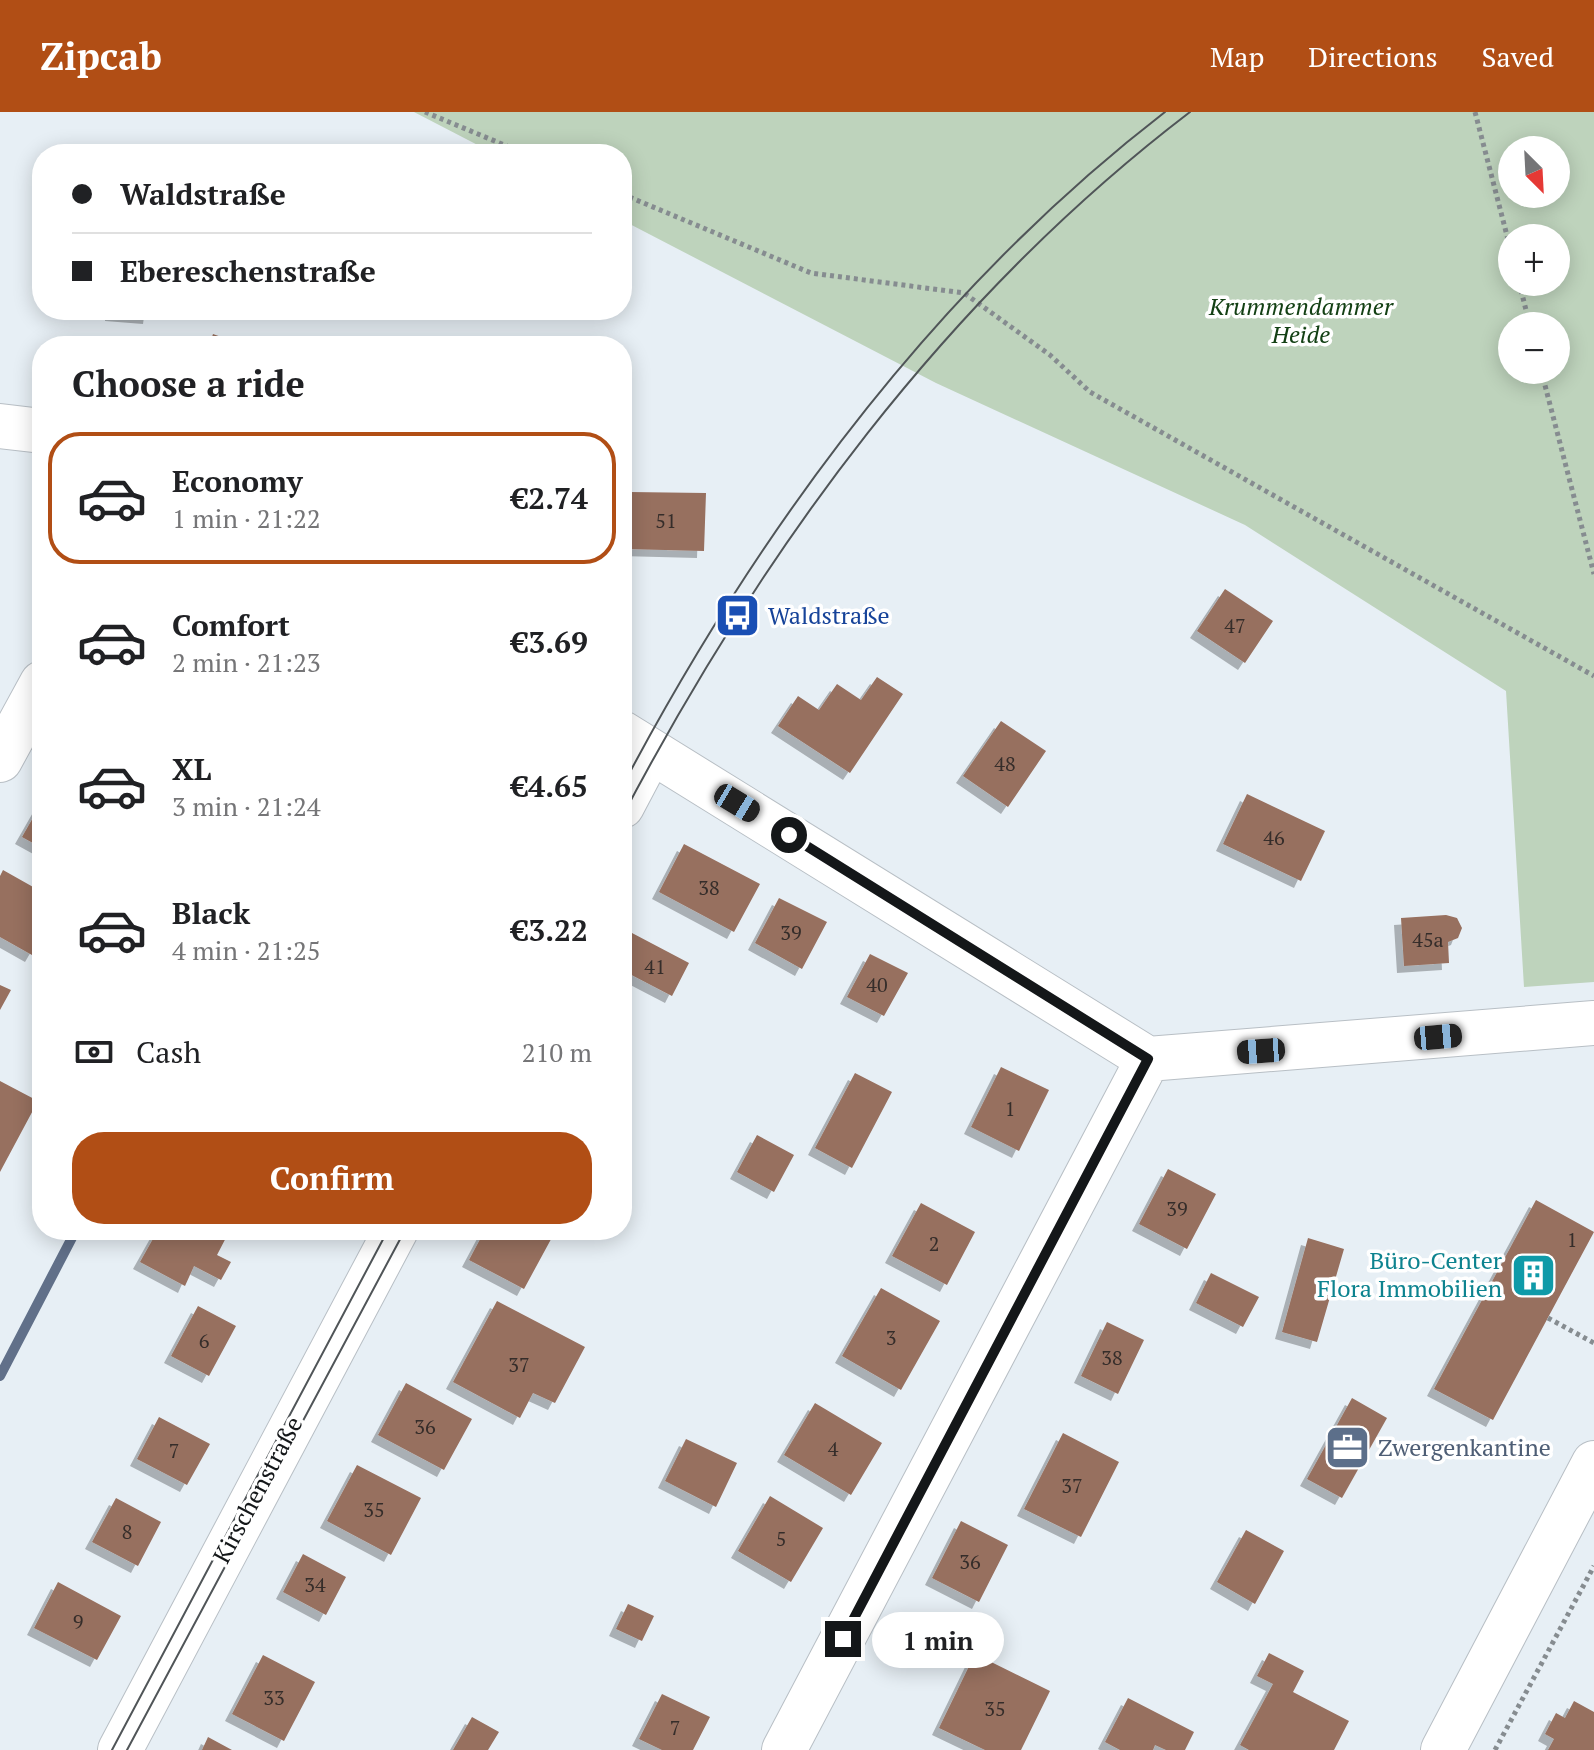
<!DOCTYPE html>
<meta charset="utf-8">
<style>
:root{--surface:#fff;--page:#f6f6f6;--text:#202124;--muted:#757577;--line:#e0e0e0;--accent:#b14e15}
body{margin:0;font-family:"PT Serif",serif;background:var(--page);color:var(--text);height:100vh;display:flex;flex-direction:column;font-size:30px;white-space:nowrap}
*{box-sizing:border-box;margin:0}
p{font-size:26px;color:var(--muted)}
.icon{flex:none;width:44px;height:44px;fill:none;stroke:currentColor;stroke-width:2;stroke-linecap:round;stroke-linejoin:round}
.map{position:relative;flex:1;overflow:hidden}
.details{position:absolute;left:32px;top:224px;width:600px;height:904px;display:flex;flex-direction:column;background:var(--surface);border-radius:32px;box-shadow:0 4px 20px #0003}
.details>*{flex:none}
.guide{position:absolute;left:32px;top:32px;width:600px;height:176px;border-radius:32px;box-shadow:0 4px 20px #0003;display:grid;align-content:center;height:176px;padding:0 40px;background:var(--surface)}
.needle{width:52px;rotate:156deg}
.tools{position:absolute;left:1498px;top:24px;display:grid;gap:16px}
.tools a{display:grid;place-items:center;width:72px;height:72px;border-radius:50%;background:var(--surface);box-shadow:0 4px 20px #0003;font-size:40px}
.end{position:absolute;width:36px;height:36px;margin:-18px;border:10px solid #141719;background:#fff;box-shadow:0 0 0 4px #fff}
.from{border-radius:50%}
.bubble{position:absolute;height:56px;border-radius:28px;background:var(--surface);box-shadow:0 4px 20px #0003;font-size:26px;font-weight:700;line-height:56px;text-align:center}
.car{position:absolute;width:24px;height:48px;margin:-24px -12px;border-radius:10px;box-shadow:0 0 6px 2px #0007;background:linear-gradient(#222 24%,#8ab4d8 0 40%,#222 0 76%,#8ab4d8 0 86%,#222 0)}
.guide b{display:flex;align-items:center;gap:28px;height:76px;font-size:30px}
.guide b+b{border-top:2px solid var(--line)}
.guide i{width:20px;height:20px;background:var(--text)}
ul{padding:0;list-style:none}
li{display:flex;align-items:center;gap:24px;height:132px;margin:0 16px 12px;padding:0 24px;border:4px solid transparent;border-radius:32px}
li div{flex:1}
li b{display:block;font-size:30px}
li em{font-style:normal;font-weight:700}
li.current{border-color:var(--accent)}
li>.icon{width:72px;height:72px;stroke-width:1.5}
h2{padding:0 40px;font-size:36px;line-height:96px}
.pay{display:flex;align-items:center;gap:20px;height:88px;padding:0 40px;font-size:30px}
.pay p{margin-inline-start:auto}
.primary-button{display:flex;gap:16px;margin-top:auto;padding:16px 40px}
.primary-button a{flex:1;height:92px;border-radius:32px;background:var(--accent);color:#fff;font-size:32px;font-weight:700;line-height:92px;text-align:center}
header{display:flex;align-items:center;gap:48px;box-sizing:border-box;height:112px;padding:0 40px;background:var(--accent);color:#fff}
header strong{font-size:38px}
nav{display:flex;gap:44px;margin-inline-start:auto;font-size:28px}
.map>svg:first-child{display:block}
</style>
<header>
<strong>Zipcab</strong>
<nav><a>Map</a><a>Directions</a><a>Saved</a></nav>
</header>
<div class="map">
<svg width="1594" height="1638" viewBox="0 0 1594 1638">
<defs>
<filter id="shadow"><feDropShadow dx="-7" dy="7" stdDeviation="0" flood-color="#0004"/></filter>
</defs>
<rect width="100%" height="100%" fill="#e7eff5"/>
<path fill="#bed3bc" fill-rule="evenodd" d="M414,0H1594V870L1524,875L1506,579L1245,413L936,271L622,108V42H495ZM1512,38H1556V82H1512ZM1512,126H1556V170H1512ZM1512,214H1556V258H1512Z"/>
<g fill="none" stroke-linecap="round" stroke-linejoin="round">
<path stroke="#617089" stroke-width="10" d="M23,627L42,638
M0,1264L76,1118"/>
</g>
<path fill="#976f5e" filter="url(#shadow)" d="M112,198H151L150,205L112,202Z
M213,222L246,234H209Z
M629,380L706,381L704,439L627,437Z
M1225,477L1273,509L1245,551L1197,519Z
M877,565L903,582L850,661L778,614L798,584L819,598L837,572L861,588Z
M1001,609L1046,639L1008,695L963,664Z
M1247,682L1325,719L1301,769L1223,732Z
M42,690V736L22,725Z
M684,732L760,772L734,820L659,780Z
M3,758L42,780V826L32,843L0,825V764Z
M779,786L827,810L802,857L755,831Z
M1446,803L1457,806L1462,816L1458,826L1448,830L1449,851L1404,854L1401,806Z
M632,821L689,851L672,884L622,858V840Z
M870,842L908,861L884,904L847,885Z
M0,873L11,878L0,898Z
M1001,955L1049,978L1019,1039L971,1015Z
M855,961L892,980L852,1056L815,1036Z
M0,969L38,989L0,1060Z
M757,1023L794,1043L774,1080L737,1060Z
M1168,1057L1216,1082L1187,1137L1139,1112Z
M1536,1088L1594,1120L1493,1308L1434,1277Z
M921,1091L975,1120L947,1173L892,1144Z
M158,1118H230L217,1143L231,1150L221,1168L194,1154L185,1174L140,1150Z
M485,1118H556L524,1177L469,1148Z
M1308,1126L1344,1137L1317,1230L1282,1220Z
M1211,1161L1259,1185L1243,1215L1196,1191Z
M881,1176L940,1209L901,1278L842,1244Z
M497,1189L585,1235L555,1291L533,1281L520,1306L453,1270Z
M198,1194L236,1214L209,1264L171,1244Z
M1107,1210L1144,1228L1118,1282L1081,1264Z
M406,1271L472,1307L444,1358L378,1323Z
M1352,1286L1387,1306L1342,1386L1307,1367Z
M815,1291L882,1331L851,1383L784,1343Z
M159,1305L210,1332L187,1373L137,1347Z
M1063,1321L1119,1350L1081,1425L1024,1397Z
M686,1327L737,1351L716,1395L665,1369Z
M357,1353L421,1386L391,1443L327,1409Z
M770,1384L823,1416L791,1470L738,1439Z
M116,1386L161,1410L138,1454L92,1430Z
M961,1409L1008,1433L979,1490L932,1466Z
M1246,1418L1284,1439L1255,1492L1217,1470Z
M303,1442L346,1465L326,1503L283,1480Z
M58,1470L121,1504L97,1548L34,1516Z
M628,1492L654,1504L642,1529L616,1517Z
M1269,1541L1304,1559L1293,1580L1349,1609L1334,1638H1249L1240,1633L1273,1572L1257,1564Z
M975,1542L1050,1579L1021,1638H985L939,1616Z
M263,1543L315,1570L284,1629L232,1602Z
M662,1582L710,1605L693,1638H662L639,1627Z
M1128,1586L1194,1620L1185,1638H1166L1155,1633L1153,1638H1120L1105,1630Z
M1574,1589L1594,1600V1638H1548L1554,1627L1545,1622L1556,1601L1565,1606Z
M472,1605L499,1620L488,1638H453Z
M208,1625L232,1638H202Z"/>
<g fill="none" stroke-linecap="round" stroke-linejoin="round">
<defs>
<path id="minor" d="M0,314L42,319
M622,621L1148,947L1594,911
M0,648L42,571
M622,694L651,639
M120,1638L396,1118
M784,1638L1148,947"/>
<path id="major" d="M1443,1638L1594,1351"/>
</defs>
<use href="#minor" stroke="#b8bfc5" stroke-width="46"/>
<use href="#major" stroke="#b8bfc5" stroke-width="46"/>
<path stroke="#868c90" stroke-width="5" stroke-dasharray="4 4" stroke-linecap="butt" d="M425,0L526,42
M1475,0L1512,143
M622,82L811,161L964,181L1050,243L1090,280L1594,564
M1519,170L1530,214
M1541,258L1594,462
M1548,1206L1594,1231
M1495,1638L1594,1454"/>
<use href="#minor" stroke="#fff" stroke-width="44"/>
<use href="#major" stroke="#fff" stroke-width="44"/>
<path stroke="#505558" stroke-width="2" d="M622,675C758,417 933,179 1165,0
M622,705C764,435 945,187 1190,0
M112,1638L388,1118
M127,1638L405,1118"/>
</g>
<g fill="none" stroke-linecap="round" stroke-linejoin="round">
<path stroke="#141719" stroke-width="10" d="M789,723L1148,947L843,1527"/>
</g>
<defs>
<symbol id="bus-square" viewBox="-11 -11 22 22"><rect x="-9" y="-9" width="18" height="18" rx="4" fill="#1a4fb4" stroke="#fff"/><path d="M-5-6H5V4H4V6H2V4H-2V6H-4V4H-5ZM-3.5-4V0h7V-4ZM-3.5 1.2v1.5H-2V1.2ZM2 1.2v1.5H3.5V1.2Z" fill="#fff"/></symbol>
<symbol id="building-square" viewBox="-11 -11 22 22"><rect x="-9" y="-9" width="18" height="18" rx="4" fill="#0f9aa8" stroke="#fff"/><path d="M-4-6H4V6H1V3H-1V6H-4ZM-2.5-4.3h1.7v1.8h-1.7ZM.8-4.3h1.7v1.8H.8ZM-2.5-1h1.7V.8h-1.7ZM.8-1h1.7V.8H.8Z" fill="#fff"/></symbol>
<symbol id="office-square" viewBox="-11 -11 22 22"><rect x="-9" y="-9" width="18" height="18" rx="4" fill="#5c6f8a" stroke="#fff"/><path d="M-6-3h4V-5.5h4V-3h4V5H-6ZM-1-4.5V-3h2v-1.5ZM-6 0V1H6V0Z" fill="#fff"/></symbol>
</defs>
<g fill-rule="evenodd">
<use href="#bus-square" x="712" y="478" width="51" height="51"/>
<use href="#building-square" x="1508" y="1138" width="51" height="51"/>
<use href="#office-square" x="1322" y="1310" width="51" height="51"/>
</g>
<g text-anchor="middle" stroke-width="7" stroke-linejoin="round" paint-order="stroke">
<g font-size="20" fill="#352d2a">
<text x="666" y="416">51</text>
<text x="1235" y="521">47</text>
<text x="1005" y="659">48</text>
<text x="1274" y="733">46</text>
<text x="709" y="783">38</text>
<text x="791" y="828">39</text>
<text x="1428" y="835">45a</text>
<text x="655" y="862">41</text>
<text x="877" y="880">40</text>
<text x="1010" y="1004">1</text>
<text x="1177" y="1104">39</text>
<text x="1572" y="1135">1</text>
<text x="934" y="1139">2</text>
<text x="891" y="1233">3</text>
<text x="204" y="1236">6</text>
<text x="1112" y="1253">38</text>
<text x="519" y="1260">37</text>
<text x="425" y="1322">36</text>
<text x="833" y="1344">4</text>
<text x="174" y="1346">7</text>
<text x="1072" y="1381">37</text>
<text x="374" y="1405">35</text>
<text x="127" y="1427">8</text>
<text x="781" y="1434">5</text>
<text x="970" y="1457">36</text>
<text x="315" y="1480">34</text>
<text x="78" y="1517">9</text>
<text x="274" y="1593">33</text>
<text x="995" y="1604">35</text>
<text x="675" y="1623">7</text>
</g>
<g font-size="24" font-style="italic" fill="#134014" stroke="#fff">
<text x="1301" y="203">Krummendammer<tspan x="1301" dy="28">Heide</tspan></text>
</g>
<g font-size="24" fill="#164399" stroke="#fff" text-anchor="start">
<text x="768" y="512">Waldstraße</text>
</g>
<g font-size="24" fill="#0d838f" stroke="#fff" text-anchor="end">
<text x="1502" y="1157">Büro-Center<tspan x="1502" dy="28">Flora Immobilien</tspan></text>
</g>
<g font-size="24" fill="#4e5e75" stroke="#fff" text-anchor="start">
<text x="1378" y="1344">Zwergenkantine</text>
</g>
<g font-size="24" fill="#141719" stroke="#fff">
<text transform="translate(258 1378) rotate(-62)" y="8">Kirschenstraße</text>
</g>
</g>
</svg>
<div class="tools">
<a><svg class="needle" viewBox="-14 -14 28 28"><path d="M0-13l5 13h-10z" fill="#e53935"/><path d="M0 13l5-13h-10z" fill="#757577"/></svg></a>
<a>+</a>
<a>−</a>
</div>
<i class="end from" style="left:789px;top:723px"></i>
<i class="end" style="left:843px;top:1527px"></i>
<div class="bubble" style="left:872px;top:1500px;width:132px">1 min</div>
<i class="car" style="left:737px;top:691px;rotate:121deg"></i>
<i class="car" style="left:1438px;top:925px;rotate:85deg"></i>
<i class="car" style="left:1261px;top:939px;rotate:266deg"></i>
<div class="guide">
<b><i class="from"></i>Waldstraße</b>
<b><i></i>Ebereschenstraße</b>
</div>
<section class="details">
<h2>Choose a ride</h2>
<ul>
<li class="current"><svg class="icon" aria-label="car" viewBox="0 0 24 24"><path d="M5 17H2v-5l4-1 3-4h7l3 4 3 1v5h-3M9 17h6M6 11h13"/><circle cx="7" cy="17" r="2"/><circle cx="17" cy="17" r="2"/></svg><div><b>Economy</b><p>1 min · 21:22</p></div><em>€2.74</em></li>
<li><svg class="icon" aria-label="car" viewBox="0 0 24 24"><path d="M5 17H2v-5l4-1 3-4h7l3 4 3 1v5h-3M9 17h6M6 11h13"/><circle cx="7" cy="17" r="2"/><circle cx="17" cy="17" r="2"/></svg><div><b>Comfort</b><p>2 min · 21:23</p></div><em>€3.69</em></li>
<li><svg class="icon" aria-label="car" viewBox="0 0 24 24"><path d="M5 17H2v-5l4-1 3-4h7l3 4 3 1v5h-3M9 17h6M6 11h13"/><circle cx="7" cy="17" r="2"/><circle cx="17" cy="17" r="2"/></svg><div><b>XL</b><p>3 min · 21:24</p></div><em>€4.65</em></li>
<li><svg class="icon" aria-label="car" viewBox="0 0 24 24"><path d="M5 17H2v-5l4-1 3-4h7l3 4 3 1v5h-3M9 17h6M6 11h13"/><circle cx="7" cy="17" r="2"/><circle cx="17" cy="17" r="2"/></svg><div><b>Black</b><p>4 min · 21:25</p></div><em>€3.22</em></li>
</ul>
<div class="pay"><svg class="icon" aria-label="cash" viewBox="0 0 24 24"><path d="M3 7h18v10H3z"/><circle cx="12" cy="12" r="2"/></svg>Cash<p>210 m</p></div>
<div class="primary-button"><a>Confirm</a></div>
</section>
</div>
